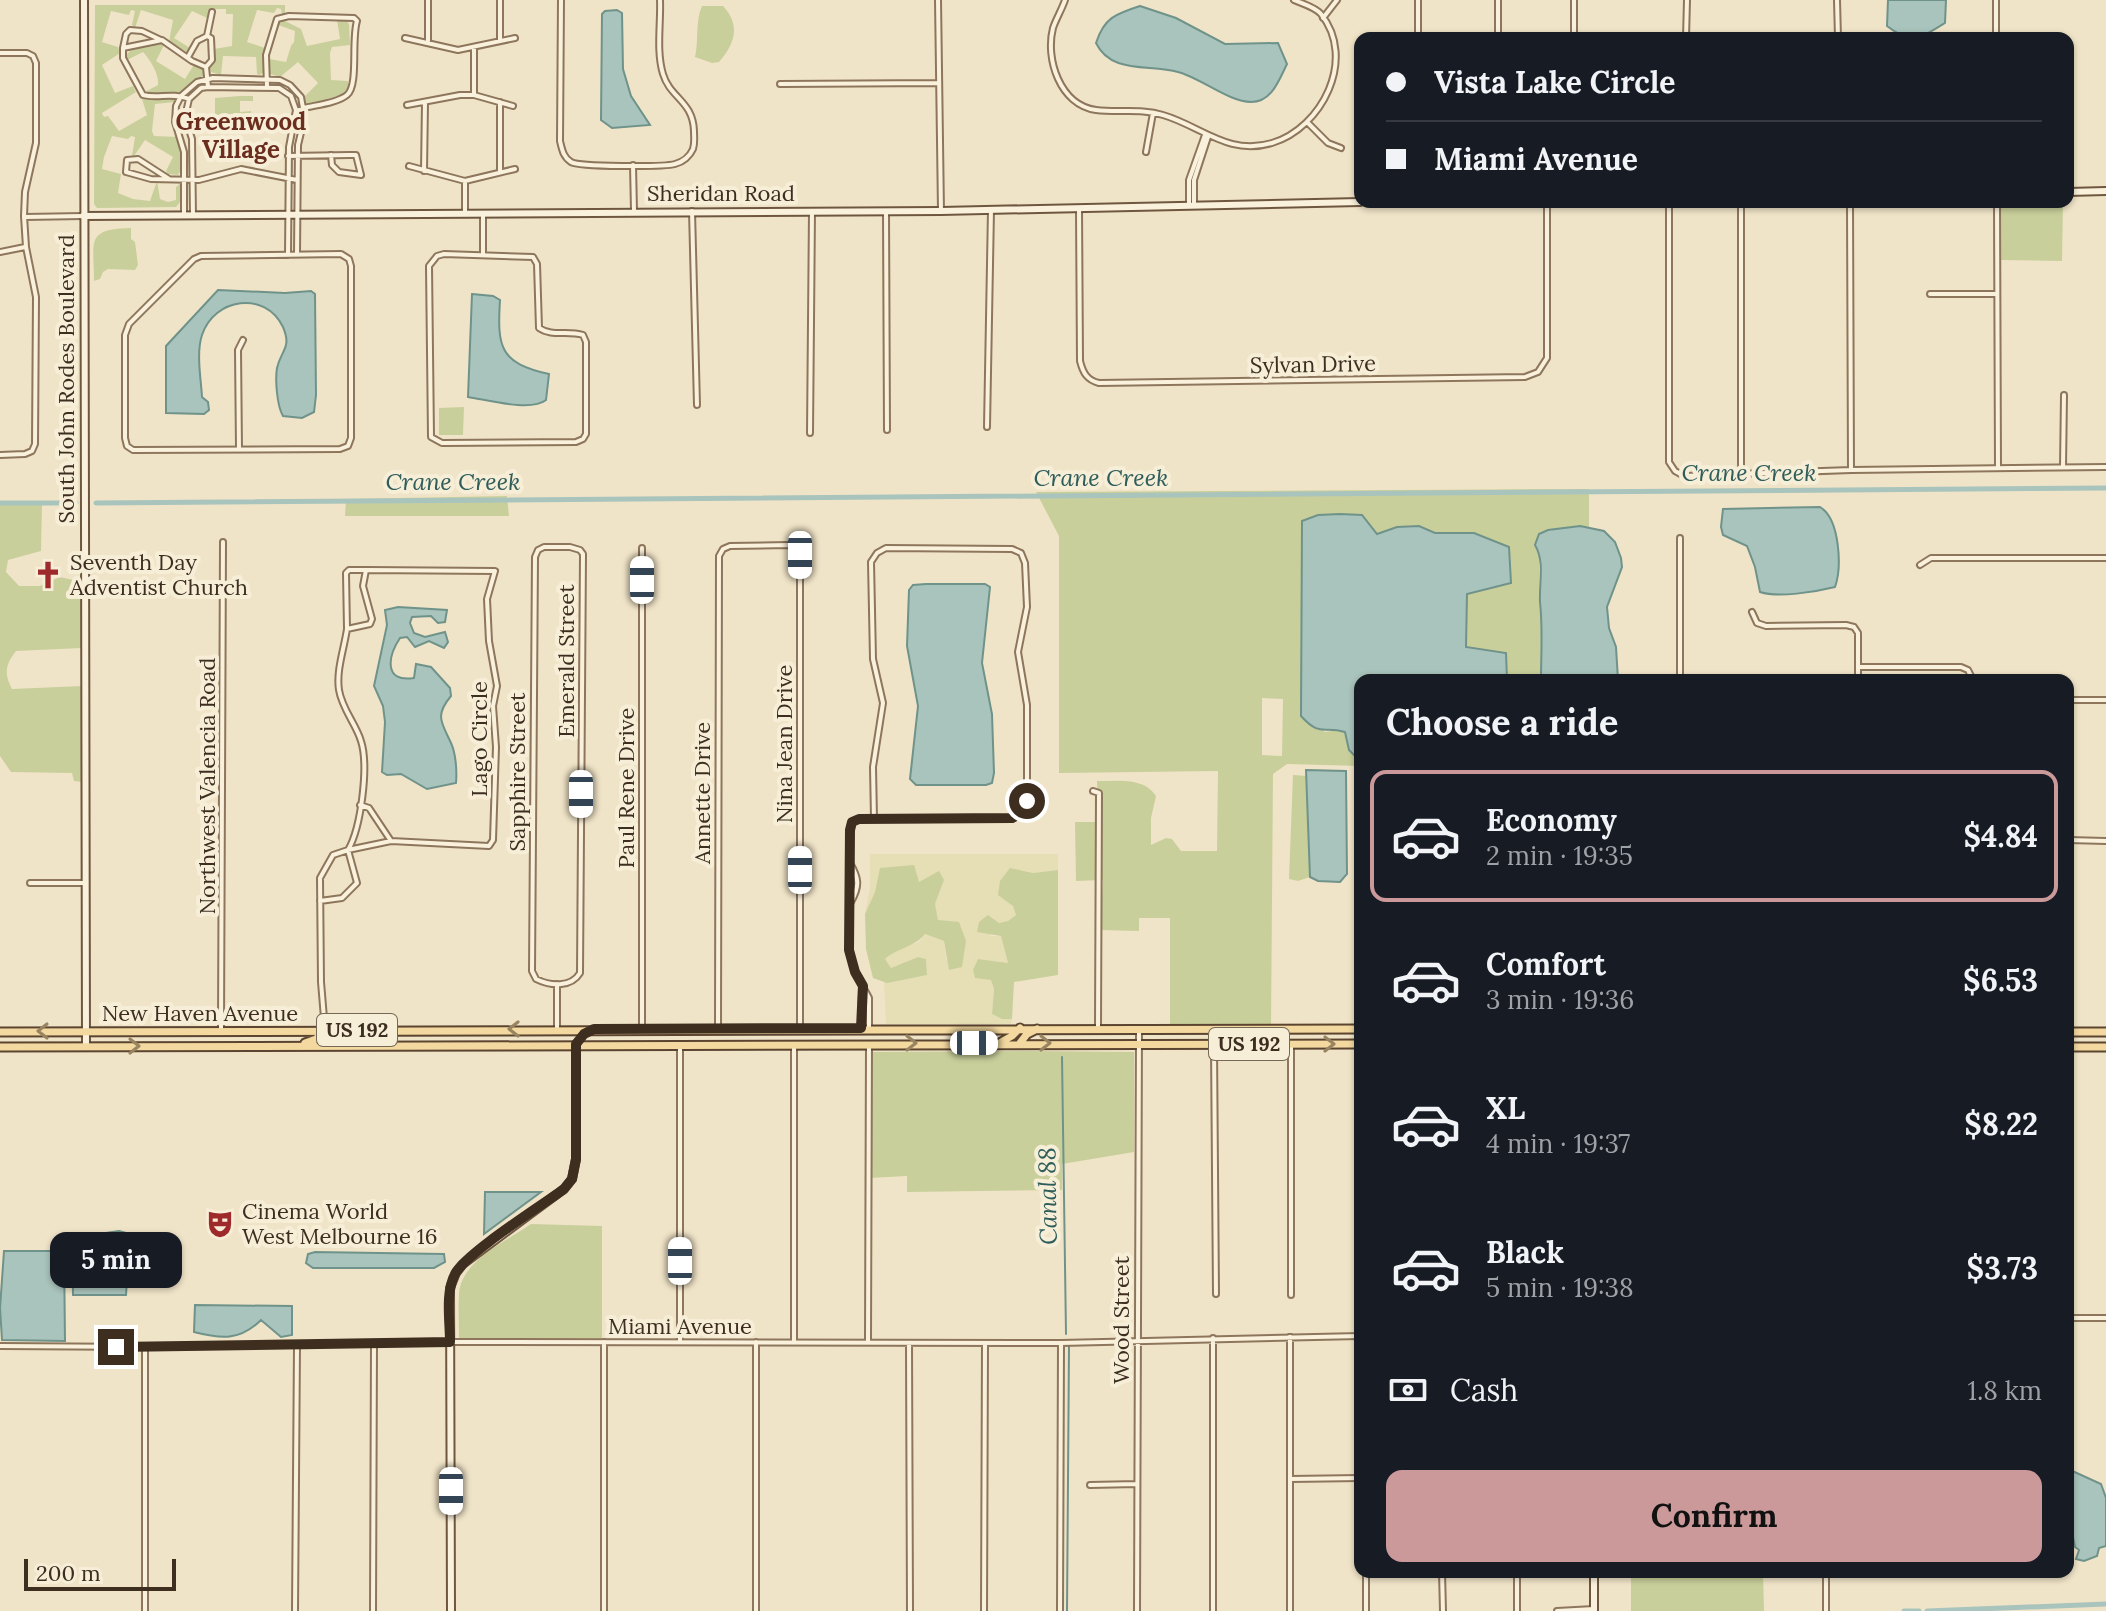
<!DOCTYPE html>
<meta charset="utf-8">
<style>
:root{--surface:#171b24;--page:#20242c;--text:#f1f3f6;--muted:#9ea1a6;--line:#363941;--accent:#cc999b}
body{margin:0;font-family:Lora,serif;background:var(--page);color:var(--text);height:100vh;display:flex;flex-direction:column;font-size:30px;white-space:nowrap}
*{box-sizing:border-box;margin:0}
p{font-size:26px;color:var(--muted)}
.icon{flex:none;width:44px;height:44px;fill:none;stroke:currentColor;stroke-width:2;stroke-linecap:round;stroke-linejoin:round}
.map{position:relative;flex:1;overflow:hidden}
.details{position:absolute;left:1354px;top:674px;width:720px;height:904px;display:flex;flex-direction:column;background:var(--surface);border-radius:16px;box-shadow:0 2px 6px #0004}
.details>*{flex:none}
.top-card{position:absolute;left:1354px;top:32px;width:720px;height:176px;border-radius:16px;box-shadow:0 2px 6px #0004;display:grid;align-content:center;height:176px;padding:0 32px;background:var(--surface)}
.scale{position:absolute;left:24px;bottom:20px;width:152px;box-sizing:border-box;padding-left:8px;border:4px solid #3d2e20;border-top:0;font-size:22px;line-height:28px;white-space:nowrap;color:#3d2e20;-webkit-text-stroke:6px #f7eed8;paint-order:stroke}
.end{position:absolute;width:36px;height:36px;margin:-18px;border:10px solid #3d2e20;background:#fff;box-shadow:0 0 0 4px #fff}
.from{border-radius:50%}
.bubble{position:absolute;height:56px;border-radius:16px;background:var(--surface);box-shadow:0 2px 6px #0004;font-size:26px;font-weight:700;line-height:56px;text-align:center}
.car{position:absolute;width:24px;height:48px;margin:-24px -12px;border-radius:10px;box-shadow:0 0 6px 2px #0007;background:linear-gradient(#fff 24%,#345 0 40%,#fff 0 76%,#345 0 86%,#fff 0)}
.top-card b{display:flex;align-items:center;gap:28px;height:76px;font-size:30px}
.top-card b+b{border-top:2px solid var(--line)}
.top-card i{width:20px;height:20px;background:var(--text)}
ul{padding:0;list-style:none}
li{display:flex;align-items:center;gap:24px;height:132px;margin:0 16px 12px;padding:0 16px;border:4px solid transparent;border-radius:16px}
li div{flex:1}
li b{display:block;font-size:30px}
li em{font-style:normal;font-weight:700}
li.on{border-color:var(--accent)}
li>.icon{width:72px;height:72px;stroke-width:1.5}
h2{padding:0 32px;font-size:36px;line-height:96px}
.pay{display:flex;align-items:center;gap:20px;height:88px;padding:0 32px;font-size:30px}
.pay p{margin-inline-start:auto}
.button{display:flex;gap:16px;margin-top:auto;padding:16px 32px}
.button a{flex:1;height:92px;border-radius:16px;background:var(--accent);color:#111;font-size:32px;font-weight:700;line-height:92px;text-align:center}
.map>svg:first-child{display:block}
</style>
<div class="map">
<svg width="2106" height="1611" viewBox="0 0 2106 1611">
<rect width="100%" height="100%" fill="#f0e4c8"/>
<path fill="#e6deb5" d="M870,854H1058V870L1033,873L1022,870L1013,906L1016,915L1008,921L999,923L990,936H1001L1008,963L978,959L973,971L975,978L991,979L994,989L992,1014L1002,1019H1012L1011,1024H886L884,982L927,975L926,959L918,957L891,968L885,959L896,950L919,942L925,934L944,941L946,959L962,967L938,921L935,904L944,880L919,882L881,868L875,892L865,914L870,888Z"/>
<path fill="#c9cf9b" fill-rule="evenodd" d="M95,5H285V14H282L281,9L277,8L274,13L257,10L247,42L265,48L263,73L259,75L257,74L256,57L223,56L221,75L211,72L209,65L214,60V49L232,46L233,14H226V9H209L207,18L192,11L174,38L190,48L187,52L169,42L173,20L141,10L135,28L132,25L135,11L131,10L129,15L111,11L102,42L118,47L120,53L102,65L115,93L133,86L136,92L102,113L104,117L108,116L119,131L147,115L141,96L151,99L175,98V102L155,104L152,131L154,136L178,137L180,140L182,168L178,175L168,174L166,171L173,157L145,140L134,156H132L135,137L131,136L128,139L112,136L104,157L102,169L121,174L118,193L133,199L150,201L157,181L160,199L168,202L176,200V187L181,183V201L176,207L97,208L94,204Z
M702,6H723C741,25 735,44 719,62L712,63L695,57C699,41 695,21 702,6Z
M281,19L301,29L307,46L340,39L337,20H346L349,24L350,45L332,47L330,53L331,80L348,81V90L341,95L306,105L304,97L318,83L298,62L280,77L270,74L269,59L286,62L291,46L294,42L295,31L278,25Z
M162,43L164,45L156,61L185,79L195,63L204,67V75L180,92L148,95L145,92L158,85C159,74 151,61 143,52L127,60L126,55L131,50Z
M240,96H253V101H240V112L251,111V113H260V125H240V132H229L228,126H215V98Z
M1999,202H2063L2062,261L2000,260Z
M131,228V239L135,242L138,265L135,270L108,269L103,272L100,279L94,281C94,241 85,229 131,228Z
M464,407L463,435H439V408Z
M1589,489V528L1580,526L1539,552L1540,601L1543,615L1541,680H1507L1506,653L1466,647L1467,593L1511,583L1474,533H1435L1419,526L1397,527L1376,535L1362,515H1318L1324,732L1339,730L1345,733L1349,750L1355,756H1360V766L1287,764L1273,774L1271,1026L1170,1025V918H1139V931L1100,930L1103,880L1076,881L1075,822H1098L1097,781C1118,781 1144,777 1156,796L1151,818V845L1166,838L1172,839L1181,851H1217L1218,771L1059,773V536L1036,492ZM1262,698L1283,699L1282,756L1262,755Z
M507,496L509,516H345L346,499Z
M0,505H42L41,551L8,560L6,572L19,586H40L60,577L82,582V648L16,651C5,665 4,674 12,689L82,686V782L74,781L72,773L11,772L0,756Z
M1293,775L1307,776L1310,877L1298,881L1289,879Z
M914,865L919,882L939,871L944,880L935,904L938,920L959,922L966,941L962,967L949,970L944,941L925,934C915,947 897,948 885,959L891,968L918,957L926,959L927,975L887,983L873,978L866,949L865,914L875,892L880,868Z
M1010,868L1033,873L1058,870V975L1014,982L1012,1019H1002L992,1014L994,989L991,980L975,978L973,970L978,959L1008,963L1001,936L977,932L979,922L988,915L999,923L1008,921L1016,915L1013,906L998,895L1000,881Z
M1032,1051L1134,1052V1152L1062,1164V1190L907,1192V1176L869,1178L870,1052Z
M531,1224L602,1226V1338H459C459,1323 458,1307 459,1293C462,1260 507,1241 531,1224Z
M1631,1572H1763L1764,1611H1631Z"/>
<path fill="#a9c4bc" stroke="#6f938a" stroke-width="2" d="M1888,0H1946L1945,23C1921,38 1911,45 1887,26Z
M1140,6L1176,18L1225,44L1278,43L1287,64C1279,80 1272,102 1251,102C1229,102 1201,78 1178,72C1148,64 1111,74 1096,43C1104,18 1115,14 1140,6Z
M617,10L622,13L623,69L631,96L650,125L612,128L601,120L602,14L605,11Z
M218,290L285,293L311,291L315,294L316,395L314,412L302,418L283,416C277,406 275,380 277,368C281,350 292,348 283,327C265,290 214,298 202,335C196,353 201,379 202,397L208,402L209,410L204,414L166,413V346Z
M472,294L493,296L500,300C497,348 500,363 549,374L546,400C531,412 488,400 468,397Z
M1820,507C1840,519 1842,567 1835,587C1815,592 1778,598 1760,592L1755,567L1747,546L1723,535L1721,527L1723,509Z
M1340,514L1362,515L1377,534L1397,527L1419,526L1435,533H1474L1509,547L1511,583L1467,594L1466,647L1506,653L1507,680H1360V756H1355L1349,750L1345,732C1323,725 1321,738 1301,716L1302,521L1318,515Z
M1580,526L1604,531L1615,542L1621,558L1622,567L1607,607L1609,628L1616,647L1618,680H1541C1541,653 1543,629 1540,602C1539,583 1545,562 1535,545L1539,534L1548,530Z
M926,584H985L990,587L982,663L992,714L994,773L992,783L986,785H916L910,779L918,706L907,646L909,590L913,585Z
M398,607L447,610L445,622L438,623L431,616L412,617L410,623L414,633L425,637L445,632L448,642L444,648L429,641L415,647L407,637L400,638C388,656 383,683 414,678L416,664L431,667L450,688L451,696C434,716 442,723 451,743C456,754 457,771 456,783L427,789L401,774L387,775L382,772L385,722L383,706L374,686L387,625L385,610Z
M1306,770L1346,771L1347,874L1340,882L1318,881L1310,877Z
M485,1192H541L484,1234Z
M119,1231L130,1234L133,1244L129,1250L126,1295H73L72,1237L86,1235L94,1243L102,1240L106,1233Z
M4,1251H64L65,1341L2,1340L0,1308Z
M315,1252L444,1254L445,1262L434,1268H313L306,1263L308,1254Z
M195,1305L292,1306V1335L281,1337L261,1320C240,1341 221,1339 194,1332Z
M2068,1469L2101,1484L2106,1498V1546L2099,1548L2097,1556L2084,1561L2076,1559L2079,1550L2075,1547L2072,1532L2068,1530Z"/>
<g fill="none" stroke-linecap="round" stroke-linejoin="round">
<path stroke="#6f938a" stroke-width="2" d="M1062,1057L1066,1334
M1067,1611L1069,1346"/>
<path stroke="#a9c4bc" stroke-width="5" d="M0,503H76
M96,503L2106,488
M1904,1611H1919
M1927,1611L2106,1604"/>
<defs>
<path id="street" d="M561,0L560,141C562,149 563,157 571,162C579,167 664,167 675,164C683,162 690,156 693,149C695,143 694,137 694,131C693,101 670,98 663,74C656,51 661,23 660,0
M938,0L941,211
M1065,0C1062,9 1056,19 1053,28C1045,59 1060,105 1096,110C1119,113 1141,108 1163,115C1201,126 1228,156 1272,143C1322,128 1357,59 1321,14C1315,7 1303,4 1294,0
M1418,0V38
M1498,0V38
M1837,0L1838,38
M1323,18L1337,0
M207,36L212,12
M405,38L458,50L515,38
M1574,38V0
M1686,38L1687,0
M1996,38V0
M428,41V0
M500,41V0
M123,48L126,34L130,30L142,31L161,40
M0,53H27L33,56L36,63V143L25,192L24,216L26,247L36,297L35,444L32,451L25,454L0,455
M188,57L197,41L207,36L211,38L212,60L206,67
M780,84L938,83
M267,86L266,55L277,19L289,16L354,18L357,21C351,40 359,85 347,95C337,103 316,105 304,108
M474,95V49
M189,99C172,92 158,99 143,95L123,58V48L162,40L192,61L206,67L208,87
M407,105L460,95H474L513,106
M1307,122L1328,143L1341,148
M1146,152L1153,113
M288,156L350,155H356L361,175L339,172L332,165L331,155
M633,165L634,211
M409,166L465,181L515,169
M424,171L425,103
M500,172V102
M169,179L138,159L127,160L126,172L151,179L199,180L241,169L297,180
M465,181V214
M1669,202V462L1675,471L1684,476L1851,470L2106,467
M1741,202V474
M1850,202L1851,470
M1997,202L1998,468
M1189,205V180L1205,135
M1194,205V180L1208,137
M1079,209L1080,361C1083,373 1087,380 1099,383L1525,377L1538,372L1547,358V202
M692,211L697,405
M886,211L887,430
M483,214V254
M184,216V152L175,122L176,106L181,96L197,82L213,78L280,80L290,85L301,97L303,108L304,120L298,145L297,254
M193,216L192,139L185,117L189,99L201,88L208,87L279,88L291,96L296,110L289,147L288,255
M25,217L83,216
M0,252L25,247
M341,254L349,259L351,266V438L348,446L340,449L133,450L127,446L125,438V335L129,324L194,259L201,256Z
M444,254L533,257L537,264L539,328C552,337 568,330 583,335L586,342V434L583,439L576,442L442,443L431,437L429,266L437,256Z
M1930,294H1997
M987,427L991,210
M810,433L812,211
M239,449L238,350L243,340
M2063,467L2064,395
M1680,538V680
M544,547H570L580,550L583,554L580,973C571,988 550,986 536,979L532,971L535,557L538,550Z
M642,548V1029
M1920,565L1931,558H2106
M1752,612L1757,623L1766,626L1846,625L1854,627L1858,633V680
M347,629L346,573L349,570H366
M1858,667H1961L1968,670L1973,680
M2068,700H2106
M1093,791L1099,793L1098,1028
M360,805L369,808L391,841
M2068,840L2106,841
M850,863C859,878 860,886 851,902
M30,883H86
M320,901L342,898L357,883L348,850L391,841L489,846L493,840L496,747L493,706L497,686L489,641L487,599L495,571L366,570L363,586L372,619L370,624L347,629C344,649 336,671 339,690C342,709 356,724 361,741C369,766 361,828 348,850L333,855L320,878L321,982L325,1030
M861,1028L862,988
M869,1028V998L855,972L849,950L850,830L852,822L859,819H874L1012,818L1023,812L1027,801V705L1018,652L1027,607L1025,563L1021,553L1012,549L886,548L877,553L871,562L873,659L883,703L873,767L874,819
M557,1029V984
M718,1029L719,556L723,549L730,546L789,545L797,548L800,555V1028
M221,1030L223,542
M1291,1044V1295
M680,1046V1341
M1214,1046L1216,1294
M2068,1318H2106
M1290,1337V1611
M1213,1338V1611
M868,1341L869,1046
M604,1342V1611
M756,1342V1611
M794,1342V1046
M909,1343L910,1611
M0,1346L145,1347L450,1342L1061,1343L1360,1336
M1290,1479L1360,1478
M1090,1485L1137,1484
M1366,1572V1611
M1442,1572L1443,1611
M1826,1572V1611
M1060,1610L1061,1343
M145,1611V1347
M295,1611L297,1345
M373,1611L374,1343
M984,1611L985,1343
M1137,1611L1139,1029
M1517,1611V1572
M1557,1611L1594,1609"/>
<path id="secondary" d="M84,0L86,1046
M2068,192L2106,191
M83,216L941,211L1360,202
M451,1611L450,1288L456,1273L463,1264L564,1189L572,1179L576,1159V1045
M1594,1611V1572"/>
<path id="primary" d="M0,1032L1360,1029
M2068,1032H2106
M1001,1042L1012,1036L1020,1028
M305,1043L316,1039L325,1030
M1020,1043L1027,1034L1037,1029
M0,1047L1360,1044
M2068,1047H2106"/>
</defs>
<use href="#street" stroke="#8d765c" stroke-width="8"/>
<use href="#secondary" stroke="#6f573f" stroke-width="10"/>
<use href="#primary" stroke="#5b4430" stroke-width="11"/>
<use href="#street" stroke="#faf1dc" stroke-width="4"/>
<use href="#secondary" stroke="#faf1dc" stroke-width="6"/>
<use href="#primary" stroke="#f3d9a0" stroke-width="7"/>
</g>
<defs><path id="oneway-chevron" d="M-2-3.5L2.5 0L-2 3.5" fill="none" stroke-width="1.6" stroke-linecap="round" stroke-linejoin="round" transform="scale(2)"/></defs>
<g stroke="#988460">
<use href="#oneway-chevron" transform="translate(514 1029) rotate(180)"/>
<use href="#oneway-chevron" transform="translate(43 1031) rotate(180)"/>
<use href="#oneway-chevron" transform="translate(911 1043)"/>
<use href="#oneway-chevron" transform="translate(1045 1043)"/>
<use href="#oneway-chevron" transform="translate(1329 1044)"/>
<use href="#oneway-chevron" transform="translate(134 1046)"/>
</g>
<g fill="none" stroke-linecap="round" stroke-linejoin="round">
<path stroke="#3d2e20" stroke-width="10" d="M116,1347L450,1342C450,1321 445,1293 455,1274C466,1253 541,1206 564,1189L572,1179L576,1159V1044L584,1034L594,1029L861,1028L863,986L855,972L849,950L850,830L852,822L859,819L1012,818L1023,812L1027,801"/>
</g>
<defs>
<symbol id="church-bare" viewBox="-9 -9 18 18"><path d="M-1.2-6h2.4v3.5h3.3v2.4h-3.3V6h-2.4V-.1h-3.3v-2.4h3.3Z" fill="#9e2a2b" stroke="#f7eed8" stroke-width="2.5" paint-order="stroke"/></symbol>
<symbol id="theatre-bare" viewBox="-9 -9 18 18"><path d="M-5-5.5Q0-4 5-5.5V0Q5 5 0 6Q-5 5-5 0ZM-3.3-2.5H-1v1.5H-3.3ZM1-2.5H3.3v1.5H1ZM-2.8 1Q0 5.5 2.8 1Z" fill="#9e2a2b" stroke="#f7eed8" stroke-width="2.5" paint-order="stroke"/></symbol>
</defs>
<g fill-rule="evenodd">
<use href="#church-bare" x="28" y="555" width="40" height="40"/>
<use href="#theatre-bare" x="200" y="1204" width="40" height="40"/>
</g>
<g text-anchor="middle" stroke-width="8" stroke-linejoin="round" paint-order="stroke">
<g fill="#f7eed8" stroke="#756857" stroke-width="2">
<rect x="317" y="1014" width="80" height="32" rx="6"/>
<rect x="1209" y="1028" width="80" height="32" rx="6"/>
</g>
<g font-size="20" font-weight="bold" fill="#3d2e20">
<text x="357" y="1037">US 192</text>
<text x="1249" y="1051">US 192</text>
</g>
<g font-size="22" fill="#3d2e20" stroke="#f7eed8">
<text x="721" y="201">Sheridan Road</text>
<text transform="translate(1313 364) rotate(-1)" y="8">Sylvan Drive</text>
<text transform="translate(66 379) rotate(-90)" y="8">South John Rodes Boulevard</text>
<text transform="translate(566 661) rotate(-90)" y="8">Emerald Street</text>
<text transform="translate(479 739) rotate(-90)" y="8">Lago Circle</text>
<text transform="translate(784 744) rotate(-90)" y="8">Nina Jean Drive</text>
<text transform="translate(517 772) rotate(-90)" y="8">Sapphire Street</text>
<text transform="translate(207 786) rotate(-90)" y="8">Northwest Valencia Road</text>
<text transform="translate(626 788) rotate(-90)" y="8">Paul Rene Drive</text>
<text transform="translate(702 793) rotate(-90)" y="8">Annette Drive</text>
<text x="200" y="1021">New Haven Avenue</text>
<text transform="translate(1121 1320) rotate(-90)" y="8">Wood Street</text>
<text x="680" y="1334">Miami Avenue</text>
</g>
<g font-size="22" fill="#3d2e20" stroke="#f7eed8" text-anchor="start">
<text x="70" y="570">Seventh Day<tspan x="70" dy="25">Adventist Church</tspan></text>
<text x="242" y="1219">Cinema World<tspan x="242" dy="25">West Melbourne 16</tspan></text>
</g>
<g font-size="24" font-weight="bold" fill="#6b2e1e" stroke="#f7eed8">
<text x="241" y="130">Greenwood<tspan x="241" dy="28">Village</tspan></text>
</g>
<g font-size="24" font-style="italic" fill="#2f5d5a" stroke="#f7eed8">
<text x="1749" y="481">Crane Creek</text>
<text x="1101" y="486">Crane Creek</text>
<text x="453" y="490">Crane Creek</text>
<text transform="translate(1048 1196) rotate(-91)" y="8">Canal 88</text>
</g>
</g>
</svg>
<div class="scale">200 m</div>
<i class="end from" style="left:1027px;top:801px"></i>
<i class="end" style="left:116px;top:1347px"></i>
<div class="bubble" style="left:50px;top:1232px;width:132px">5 min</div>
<i class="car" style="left:800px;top:555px;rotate:180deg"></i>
<i class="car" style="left:642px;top:580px;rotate:0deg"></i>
<i class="car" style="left:581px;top:794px;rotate:180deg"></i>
<i class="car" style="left:800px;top:870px;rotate:0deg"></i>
<i class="car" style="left:974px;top:1043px;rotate:90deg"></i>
<i class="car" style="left:680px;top:1261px;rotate:0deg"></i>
<i class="car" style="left:451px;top:1491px;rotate:180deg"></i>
<div class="top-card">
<b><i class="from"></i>Vista Lake Circle</b>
<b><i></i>Miami Avenue</b>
</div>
<section class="details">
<h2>Choose a ride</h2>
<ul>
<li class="on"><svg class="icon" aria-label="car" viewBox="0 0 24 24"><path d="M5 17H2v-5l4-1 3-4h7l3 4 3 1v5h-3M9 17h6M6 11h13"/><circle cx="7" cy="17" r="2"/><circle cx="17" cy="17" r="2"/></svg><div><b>Economy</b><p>2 min · 19:35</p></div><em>$4.84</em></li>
<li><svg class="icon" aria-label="car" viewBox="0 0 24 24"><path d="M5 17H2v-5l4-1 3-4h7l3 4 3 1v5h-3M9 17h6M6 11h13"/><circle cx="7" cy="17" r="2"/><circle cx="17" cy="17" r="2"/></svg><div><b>Comfort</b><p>3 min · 19:36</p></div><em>$6.53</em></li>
<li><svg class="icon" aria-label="car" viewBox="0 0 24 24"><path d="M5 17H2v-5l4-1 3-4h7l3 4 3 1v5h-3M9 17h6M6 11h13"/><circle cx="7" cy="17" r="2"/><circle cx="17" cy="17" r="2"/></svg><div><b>XL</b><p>4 min · 19:37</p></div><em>$8.22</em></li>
<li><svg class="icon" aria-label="car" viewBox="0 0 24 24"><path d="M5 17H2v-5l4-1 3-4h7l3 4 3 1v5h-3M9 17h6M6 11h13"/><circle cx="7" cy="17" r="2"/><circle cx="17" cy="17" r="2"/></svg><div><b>Black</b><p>5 min · 19:38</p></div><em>$3.73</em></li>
</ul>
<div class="pay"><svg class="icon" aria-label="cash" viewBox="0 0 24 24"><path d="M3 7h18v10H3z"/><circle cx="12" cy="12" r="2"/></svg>Cash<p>1.8 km</p></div>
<div class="button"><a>Confirm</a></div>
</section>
</div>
